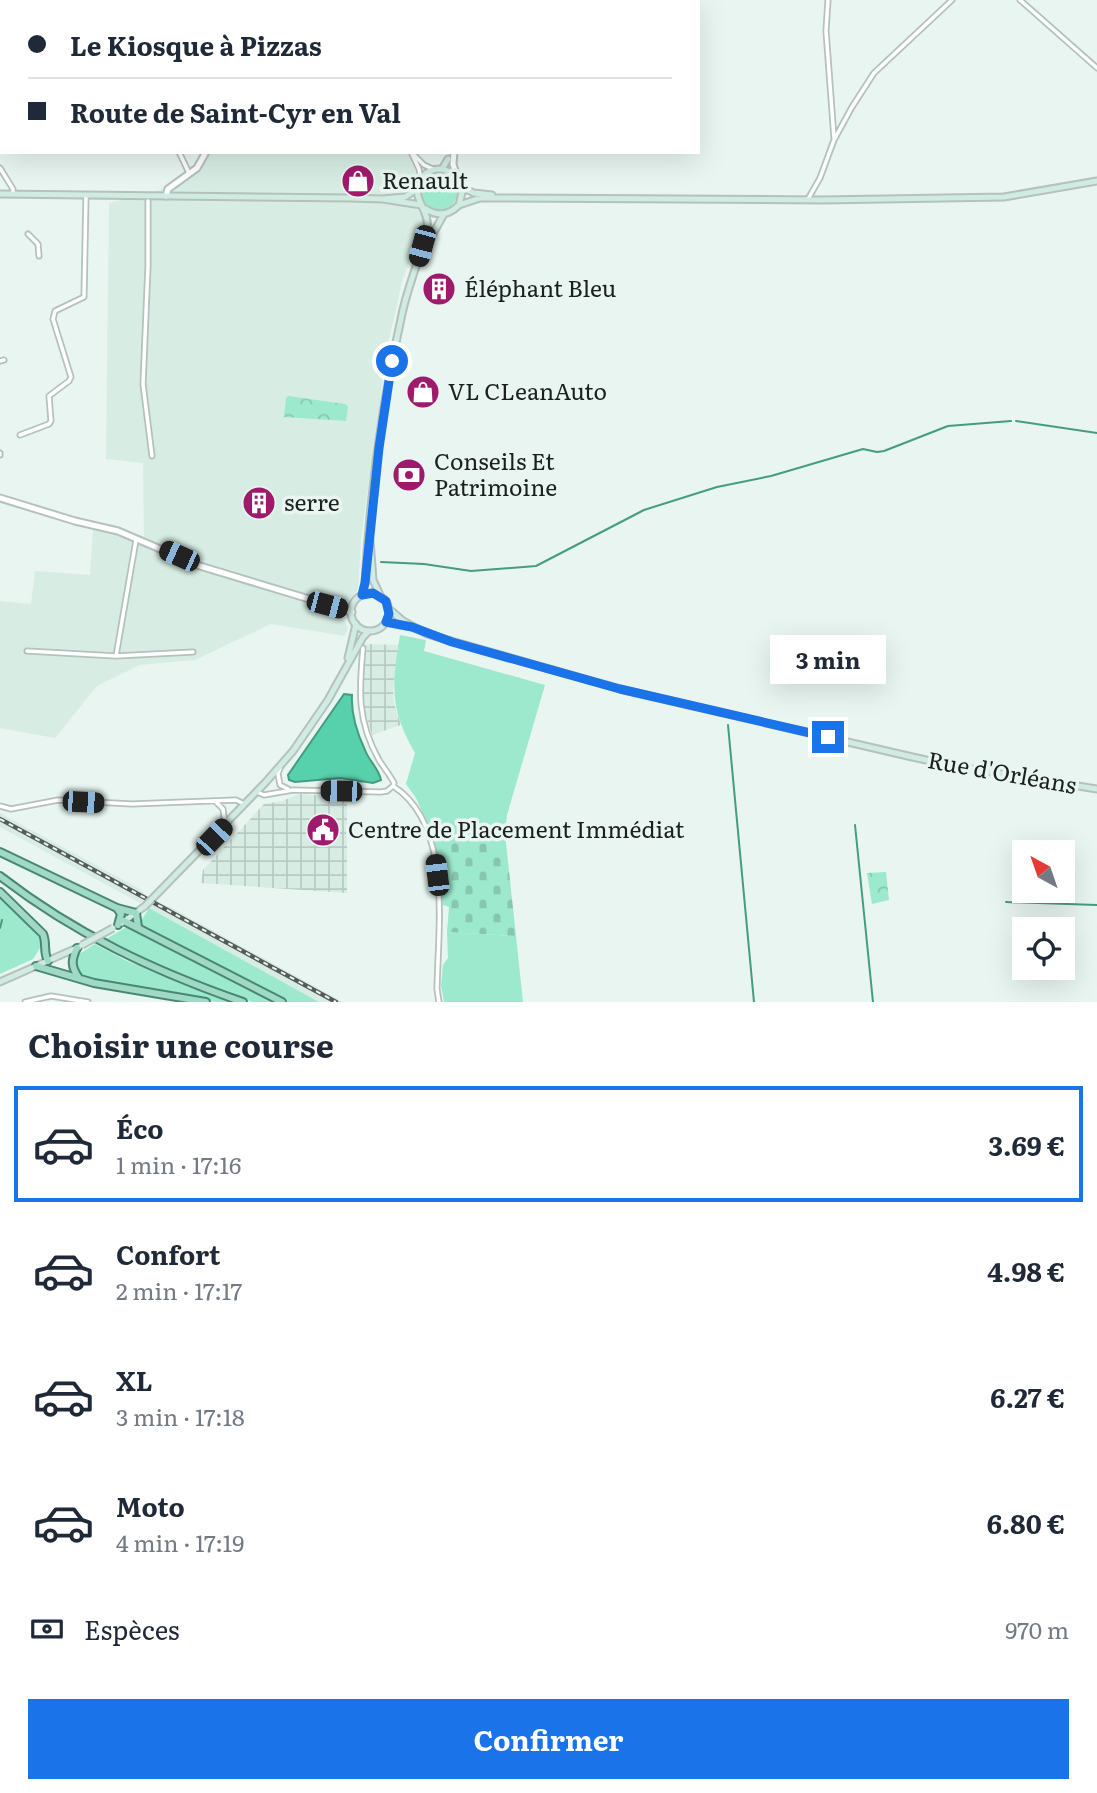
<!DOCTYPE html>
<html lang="fr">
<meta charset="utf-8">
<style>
:root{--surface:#fff;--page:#f2f2f3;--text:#1f2937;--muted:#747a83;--line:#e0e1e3;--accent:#1a73e8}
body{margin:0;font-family:Literata,serif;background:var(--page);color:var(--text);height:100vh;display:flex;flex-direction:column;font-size:26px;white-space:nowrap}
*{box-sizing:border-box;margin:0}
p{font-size:23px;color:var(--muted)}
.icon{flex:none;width:38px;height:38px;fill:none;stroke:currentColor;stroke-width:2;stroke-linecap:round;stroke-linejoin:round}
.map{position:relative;height:1002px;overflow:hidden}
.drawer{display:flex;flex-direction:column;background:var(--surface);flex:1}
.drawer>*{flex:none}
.top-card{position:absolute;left:0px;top:0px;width:700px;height:154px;box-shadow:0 7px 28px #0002;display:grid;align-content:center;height:154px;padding:0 28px;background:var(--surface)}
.needle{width:46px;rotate:320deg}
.buttons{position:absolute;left:1012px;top:840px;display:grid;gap:14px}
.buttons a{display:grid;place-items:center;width:63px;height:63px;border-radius:0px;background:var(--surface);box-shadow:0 7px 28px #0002;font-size:35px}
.end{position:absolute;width:32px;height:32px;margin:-16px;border:9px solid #1a73e8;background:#fff;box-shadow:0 0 0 4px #fff}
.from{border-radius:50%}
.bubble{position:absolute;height:49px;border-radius:0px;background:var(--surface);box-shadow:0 7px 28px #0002;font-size:23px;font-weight:700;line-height:49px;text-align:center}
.car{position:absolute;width:21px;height:42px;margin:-21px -10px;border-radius:9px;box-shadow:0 0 5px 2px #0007;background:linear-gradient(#222 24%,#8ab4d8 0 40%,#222 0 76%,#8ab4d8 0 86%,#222 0)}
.top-card b{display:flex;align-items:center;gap:24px;height:66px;font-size:26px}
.top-card b+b{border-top:2px solid var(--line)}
.top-card i{width:18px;height:18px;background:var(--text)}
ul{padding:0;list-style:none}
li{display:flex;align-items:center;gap:21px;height:116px;margin:0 14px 10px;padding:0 14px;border:4px solid transparent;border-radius:0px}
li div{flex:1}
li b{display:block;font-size:26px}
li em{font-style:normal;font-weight:700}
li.on{border-color:var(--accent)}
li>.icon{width:63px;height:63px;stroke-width:1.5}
h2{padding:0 28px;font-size:32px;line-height:84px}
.pay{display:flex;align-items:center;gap:18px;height:77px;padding:0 28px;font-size:26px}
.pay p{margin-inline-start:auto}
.button{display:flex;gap:14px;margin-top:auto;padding:14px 28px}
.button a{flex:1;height:80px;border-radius:0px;background:var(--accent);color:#fff;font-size:28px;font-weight:700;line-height:80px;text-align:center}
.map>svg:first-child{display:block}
</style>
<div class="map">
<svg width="1097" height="1002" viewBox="0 0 1097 1002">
<defs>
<pattern id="industrial-grid" width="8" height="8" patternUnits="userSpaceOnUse" patternTransform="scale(1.75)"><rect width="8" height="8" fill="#d7ede4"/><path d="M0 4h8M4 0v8" fill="none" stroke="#b8cbc3"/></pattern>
<pattern id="forest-crowns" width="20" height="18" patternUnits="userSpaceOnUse" patternTransform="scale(1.75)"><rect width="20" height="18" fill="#9de9cd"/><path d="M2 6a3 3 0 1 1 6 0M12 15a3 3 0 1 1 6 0" fill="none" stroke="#87c7b0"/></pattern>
<pattern id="cemetery-stones" width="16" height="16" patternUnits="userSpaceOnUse" patternTransform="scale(1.75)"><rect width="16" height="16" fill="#9de9cd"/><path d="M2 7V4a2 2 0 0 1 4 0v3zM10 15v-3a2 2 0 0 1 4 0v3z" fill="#87c7b0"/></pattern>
</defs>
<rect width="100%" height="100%" fill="#e8f5f0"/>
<path fill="#d7ede4" d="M201,152H407L416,173L414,184L406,194V206L416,208L422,214L423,222L402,282L387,349L361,540L358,590L343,605L341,616L348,627L345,636L271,624L195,660L140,665L97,686L55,738L0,728V601L31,604L35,571L90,575L93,530L144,537L143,463L106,459L109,203L160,190L192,167Z
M0,813L140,889L148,897L140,903L0,827Z
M156,901L172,908L343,1002H319L149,908Z"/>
<path fill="url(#industrial-grid)" d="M367,644L399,645L393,689L394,703L401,725L372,735L365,712L363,687Z
M299,794L343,797L347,795V893L201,883L203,870L264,804L282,801Z"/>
<path fill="#9de9cd" d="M420 191a19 19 0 1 1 38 0a19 19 0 1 1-38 0Z
M400,635L426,640L424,651L545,685L507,815L505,834L434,838L416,798L406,784L415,753C389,707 392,685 400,635Z
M0,898L39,936L42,945L33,959L0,974Z
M149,908L319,1002H287L144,928L141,921Z
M128,926L277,1002H252L196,983L106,939Z
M447,932L516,936L523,1002H444L441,986L443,965L448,958Z
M95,944L125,960L228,1002H216L84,978L75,967L76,956Z"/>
<path fill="url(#forest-crowns)" d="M288,396L345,404L348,406L346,421L284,417L286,398Z
M886,872L889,900L872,904L867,873Z"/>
<path fill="url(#cemetery-stones)" d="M505,834L516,936L447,932L449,907L443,905L434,838Z"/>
<path fill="#57d1ab" stroke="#459c81" stroke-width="2" d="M344,694L352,695C351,713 357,733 365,750C369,761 379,769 381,780L373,783L340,778L295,782L289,780L288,775Z"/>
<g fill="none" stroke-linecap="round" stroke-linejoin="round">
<path stroke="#459c81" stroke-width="2" d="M1016,421L1097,433
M381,562L424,564L471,571L536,566L644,510L717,487L771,476L863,449L877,452L884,451L948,426L1011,421
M728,725L754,1002
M855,825L873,1002
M1006,902L1097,905
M0,928L2,920"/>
<defs>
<path id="minor" d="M198,0L200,2
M245,0L247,2
M828,0L826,31L834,138
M1020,0L1097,68
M179,152L189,173
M411,152L419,169L421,180
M414,155L424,165L433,169
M0,168L13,189V194
M808,199L820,178L834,140L852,107L874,73L952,0
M148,201V266L143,384L152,456
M28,234L38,244L39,256
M0,361L4,360
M20,435L49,424L51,421L49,396L69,381L71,377L53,319L55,311L84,297L86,195
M0,453V455
M363,648C359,691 357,721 379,760C384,768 390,775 394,783L393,786C453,824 438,928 437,989L439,1002
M27,651L116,656L193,652
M116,656L136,540
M280,768L278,774L280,785L288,789
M257,792L264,795L293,790L381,792L387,791L393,786
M216,802L223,809L225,825
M0,806L11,809L58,800L132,804L236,800L244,804
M25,1002L51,996L88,1002"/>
<path id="tertiary" d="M271,2L272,0
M475,2L476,0
M454,152L453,164L457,177
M166,196L168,189L197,168L206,152
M0,498L75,521L118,531L200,566L352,612"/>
<path id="secondary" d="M442,169L448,159
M463,188L474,193L492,195
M0,194L350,198L383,199L421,205
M383,199L405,197L418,188
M459,205L480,198H512L823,200L1004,197L1097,181
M421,255L444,214
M370,540L373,580L380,595
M351 612a19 19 0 1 1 38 0a19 19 0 1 1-38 0Z
M362,595L365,583C370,493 382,402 402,314C408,285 421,257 427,228C430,211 412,199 419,183C429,161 456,167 463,188L459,205C449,215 438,217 426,209
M389,609L403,621L427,634L620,689L908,756L953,766L1097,789
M386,622L407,626
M348,658L356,624
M152,899L265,783L293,751L328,700L363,637L369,631
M122,923L145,906
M0,982L79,947"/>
<path id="primary" d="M0,852L117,908L136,913L138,927
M0,876C75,934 154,971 243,1002
M0,892L43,934C47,943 43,952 48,961
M117,908L121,914L118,925
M124,921L282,1002
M77,948C71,960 71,967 79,978
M36,966L94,983L206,1002"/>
</defs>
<use href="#minor" stroke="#b4c1bc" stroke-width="7"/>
<use href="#tertiary" stroke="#b4c1bc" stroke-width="9"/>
<use href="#secondary" stroke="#b4c1bc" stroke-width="9"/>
<use href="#primary" stroke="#488872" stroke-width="10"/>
<use href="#minor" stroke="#fff" stroke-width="3.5"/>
<use href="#tertiary" stroke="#fff" stroke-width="5"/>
<use href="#secondary" stroke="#d0ece2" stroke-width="5"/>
<use href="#primary" stroke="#a0d9c6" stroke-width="6"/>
<defs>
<path id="rail" d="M0,819L336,1002"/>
</defs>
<use href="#rail" stroke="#555b59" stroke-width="4.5"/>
<use href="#rail" stroke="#e8f5f0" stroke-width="2" stroke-dasharray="5" stroke-linecap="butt"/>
<defs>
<path id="secondary-bridge" d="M145,906L152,899
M82,945L113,928"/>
</defs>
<use href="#secondary-bridge" stroke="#b4c1bc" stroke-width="9" stroke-linecap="butt"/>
<use href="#secondary-bridge" stroke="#d0ece2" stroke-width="5"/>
</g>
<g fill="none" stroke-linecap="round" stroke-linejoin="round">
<path stroke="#1a73e8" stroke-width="9" d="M392,361L379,448L365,583L362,595L373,593L386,601L389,614L386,622L412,627L452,642L620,689L828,737"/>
</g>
<defs>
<symbol id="shop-disc" viewBox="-11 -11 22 22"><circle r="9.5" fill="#9e1a6b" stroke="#e8f5f0"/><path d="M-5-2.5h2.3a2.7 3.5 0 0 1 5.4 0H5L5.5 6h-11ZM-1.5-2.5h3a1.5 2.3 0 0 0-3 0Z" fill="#fff"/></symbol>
<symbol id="building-disc" viewBox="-11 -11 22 22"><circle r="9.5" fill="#9e1a6b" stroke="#e8f5f0"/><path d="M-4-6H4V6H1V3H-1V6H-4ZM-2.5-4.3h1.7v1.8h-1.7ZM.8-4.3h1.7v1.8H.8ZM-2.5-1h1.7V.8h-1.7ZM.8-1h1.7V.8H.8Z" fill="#fff"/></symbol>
<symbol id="bank-disc" viewBox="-11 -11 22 22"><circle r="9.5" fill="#9e1a6b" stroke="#e8f5f0"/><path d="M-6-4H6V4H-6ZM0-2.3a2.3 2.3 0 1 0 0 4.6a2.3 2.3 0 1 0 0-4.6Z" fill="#fff"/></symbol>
<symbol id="civic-disc" viewBox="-11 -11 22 22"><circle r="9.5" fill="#9e1a6b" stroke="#e8f5f0"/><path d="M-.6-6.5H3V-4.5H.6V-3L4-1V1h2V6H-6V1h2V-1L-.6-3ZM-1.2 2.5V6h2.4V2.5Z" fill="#fff"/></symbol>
</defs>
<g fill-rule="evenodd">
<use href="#shop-disc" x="339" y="162" width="38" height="38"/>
<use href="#building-disc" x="420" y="270" width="38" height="38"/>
<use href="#shop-disc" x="404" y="373" width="38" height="38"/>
<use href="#bank-disc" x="390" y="456" width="38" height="38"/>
<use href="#building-disc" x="240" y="484" width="38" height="38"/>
<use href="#civic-disc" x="304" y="811" width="38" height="38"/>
</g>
<g text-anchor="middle" stroke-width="7" stroke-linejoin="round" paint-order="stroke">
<g font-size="23" fill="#1b1f1e" stroke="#e8f5f0" text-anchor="start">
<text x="382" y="189">Renault</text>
<text x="464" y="297">Éléphant Bleu</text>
<text x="448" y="400">VL CLeanAuto</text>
<text x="434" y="470">Conseils Et<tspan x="434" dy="26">Patrimoine</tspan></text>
<text x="284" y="511">serre</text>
<text x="348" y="838">Centre de Placement Immédiat</text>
</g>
<g font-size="23" fill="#1b1f1e" stroke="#e8f5f0">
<text transform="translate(1002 773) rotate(10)" y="8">Rue d'Orléans</text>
</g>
</g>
</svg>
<div class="buttons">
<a><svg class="needle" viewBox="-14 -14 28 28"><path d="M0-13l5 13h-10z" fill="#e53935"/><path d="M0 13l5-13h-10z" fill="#747a83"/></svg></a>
<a><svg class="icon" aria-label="locate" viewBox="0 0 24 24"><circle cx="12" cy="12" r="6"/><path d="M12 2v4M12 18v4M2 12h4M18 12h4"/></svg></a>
</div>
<i class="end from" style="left:392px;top:361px"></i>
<i class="end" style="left:828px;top:737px"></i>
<div class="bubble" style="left:770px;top:635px;width:116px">3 min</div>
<i class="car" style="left:422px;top:246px;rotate:195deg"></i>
<i class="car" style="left:179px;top:556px;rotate:294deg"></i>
<i class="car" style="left:327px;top:605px;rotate:105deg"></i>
<i class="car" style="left:341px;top:791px;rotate:271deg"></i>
<i class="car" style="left:83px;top:802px;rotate:93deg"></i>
<i class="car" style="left:214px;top:837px;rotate:44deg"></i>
<i class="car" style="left:437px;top:875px;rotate:353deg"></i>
<div class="top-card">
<b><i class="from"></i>Le Kiosque à Pizzas</b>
<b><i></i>Route de Saint-Cyr en Val</b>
</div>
</div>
<section class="drawer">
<h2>Choisir une course</h2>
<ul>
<li class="on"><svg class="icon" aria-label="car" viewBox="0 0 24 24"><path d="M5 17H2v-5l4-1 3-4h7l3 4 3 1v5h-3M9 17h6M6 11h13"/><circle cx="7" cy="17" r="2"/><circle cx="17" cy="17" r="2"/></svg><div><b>Éco</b><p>1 min · 17:16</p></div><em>3.69 €</em></li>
<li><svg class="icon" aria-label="car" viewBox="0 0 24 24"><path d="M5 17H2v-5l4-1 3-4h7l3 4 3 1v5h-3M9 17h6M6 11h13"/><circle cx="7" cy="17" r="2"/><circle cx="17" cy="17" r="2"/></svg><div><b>Confort</b><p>2 min · 17:17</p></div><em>4.98 €</em></li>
<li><svg class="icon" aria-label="car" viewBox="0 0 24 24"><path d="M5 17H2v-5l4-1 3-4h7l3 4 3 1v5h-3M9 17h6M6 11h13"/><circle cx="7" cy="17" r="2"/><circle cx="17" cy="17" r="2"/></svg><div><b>XL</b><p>3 min · 17:18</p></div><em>6.27 €</em></li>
<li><svg class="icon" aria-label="car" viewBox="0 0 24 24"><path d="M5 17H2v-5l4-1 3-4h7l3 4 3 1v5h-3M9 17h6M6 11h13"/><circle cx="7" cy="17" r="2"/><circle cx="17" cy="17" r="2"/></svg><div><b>Moto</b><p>4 min · 17:19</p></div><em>6.80 €</em></li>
</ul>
<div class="pay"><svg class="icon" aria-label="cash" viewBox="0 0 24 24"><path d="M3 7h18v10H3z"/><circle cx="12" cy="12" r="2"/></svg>Espèces<p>970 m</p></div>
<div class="button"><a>Confirmer</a></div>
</section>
